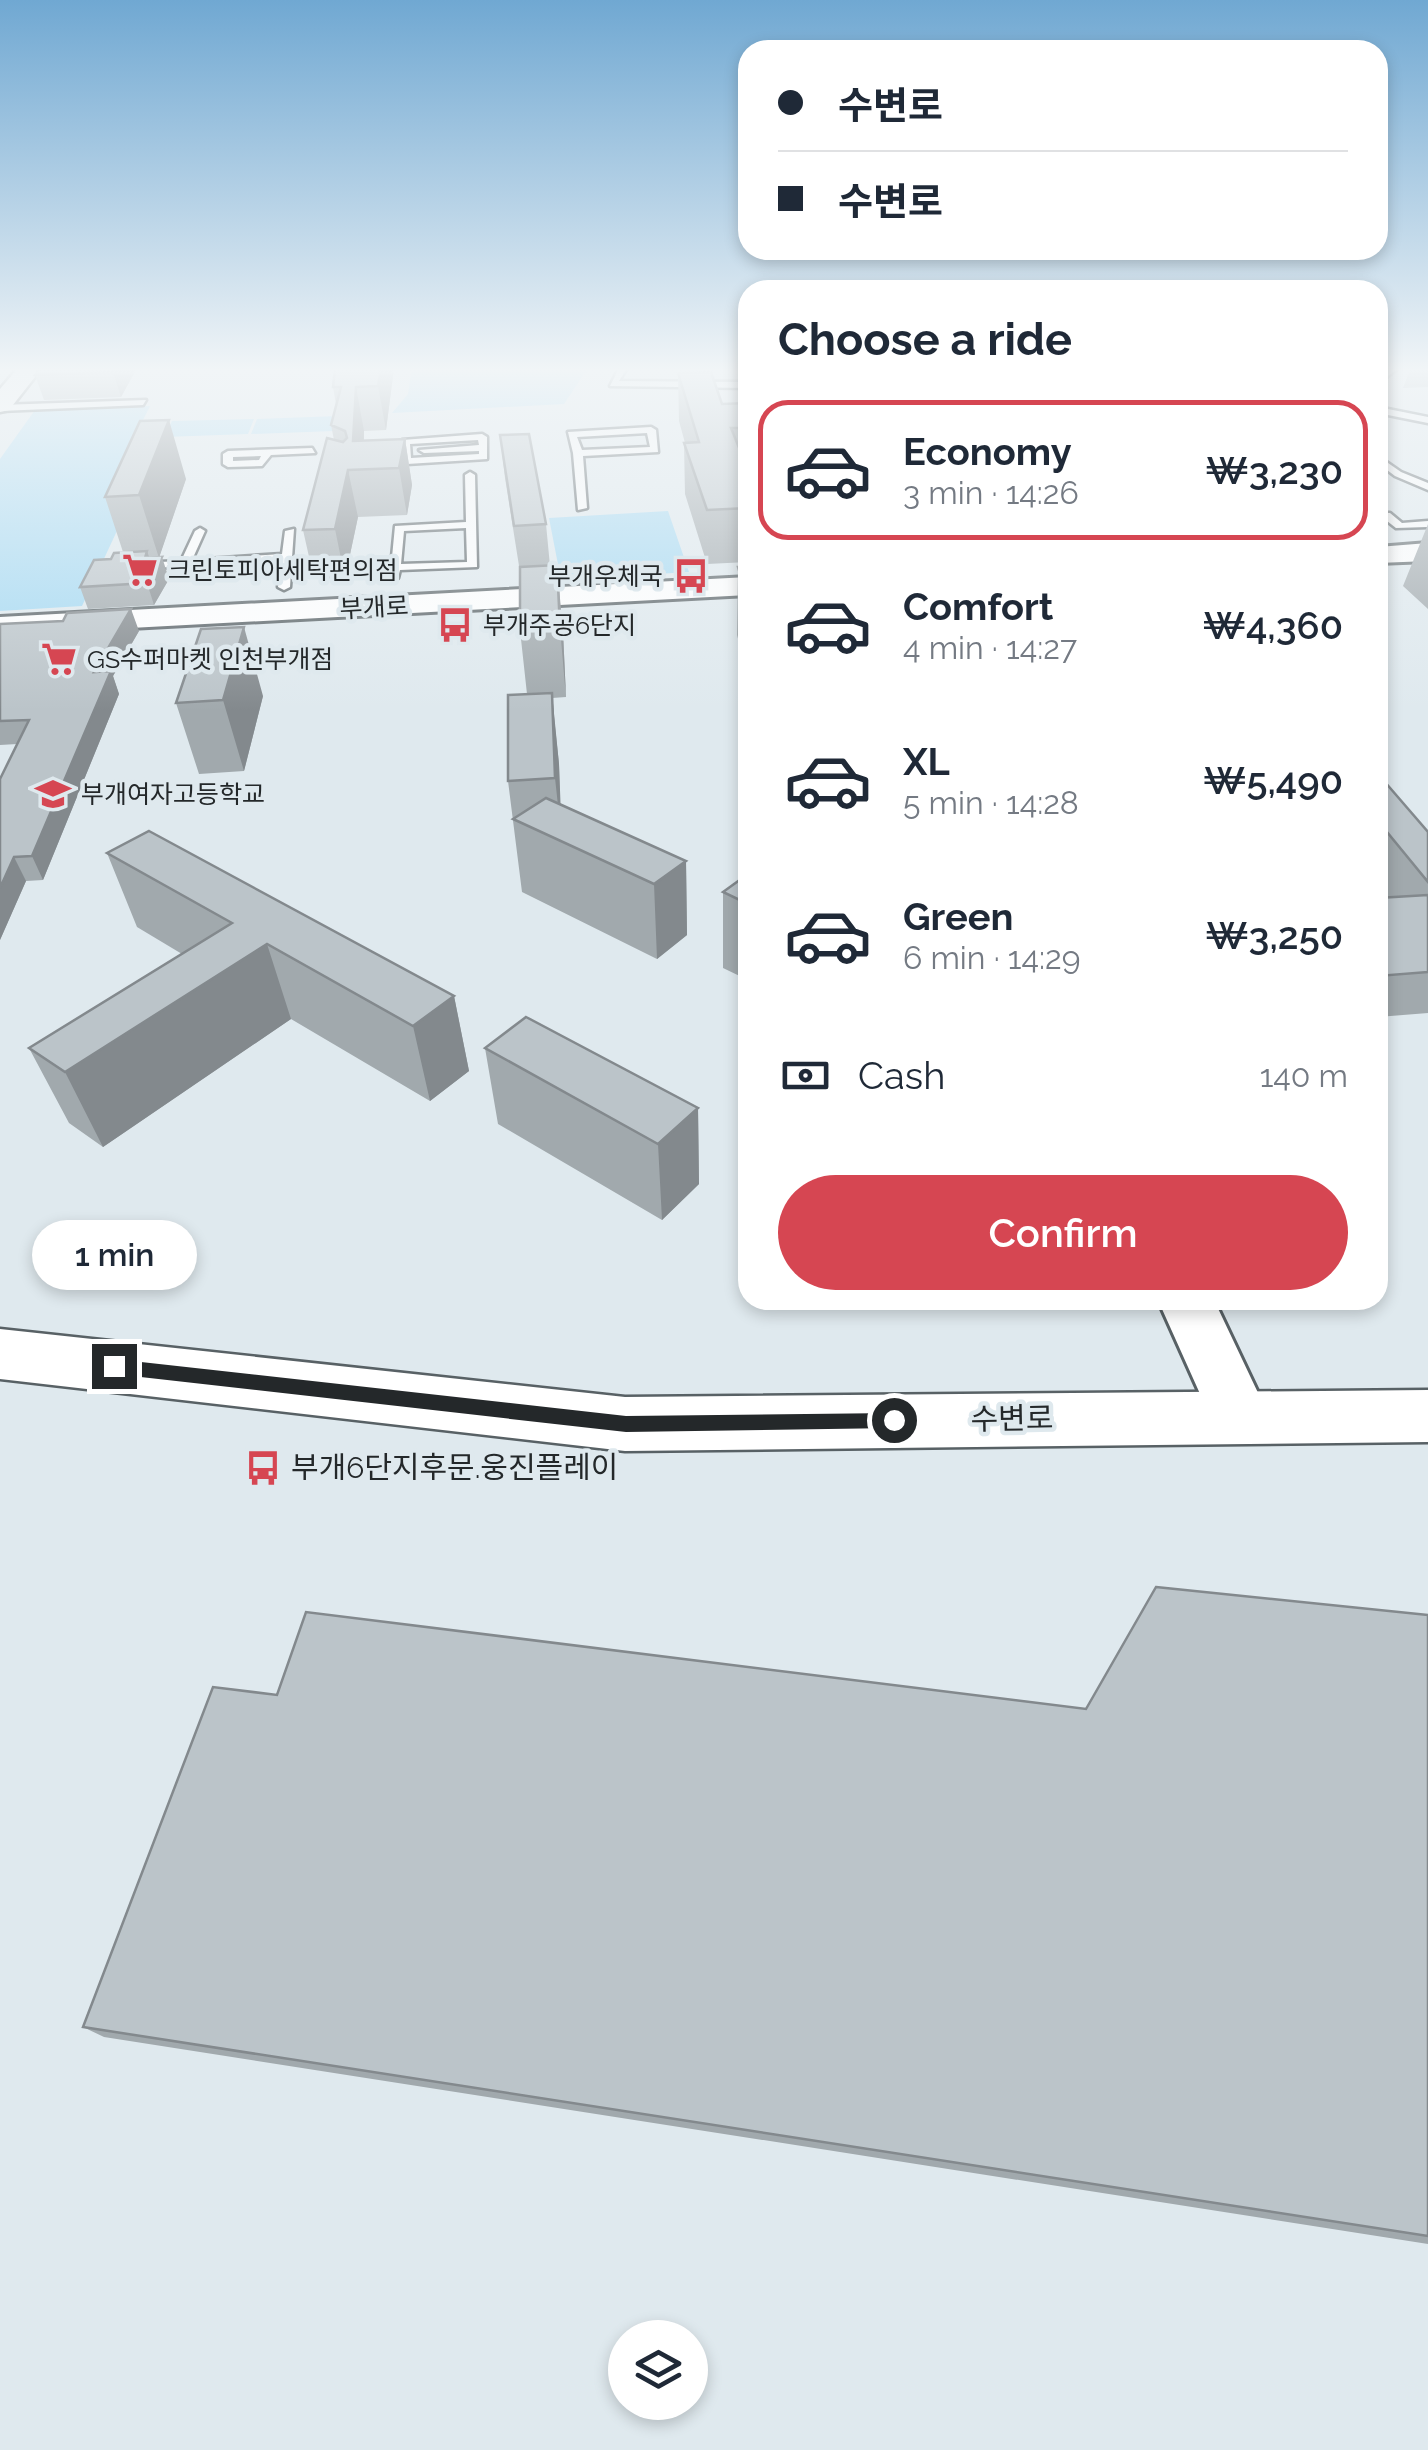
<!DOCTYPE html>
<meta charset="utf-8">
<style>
:root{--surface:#fff;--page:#f2f2f3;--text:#1f2937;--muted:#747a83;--line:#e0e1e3;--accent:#d64652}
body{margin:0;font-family:Raleway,"Noto Sans KR",sans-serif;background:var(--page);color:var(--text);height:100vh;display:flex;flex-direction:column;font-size:38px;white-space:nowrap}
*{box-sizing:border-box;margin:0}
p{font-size:32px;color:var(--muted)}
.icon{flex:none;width:55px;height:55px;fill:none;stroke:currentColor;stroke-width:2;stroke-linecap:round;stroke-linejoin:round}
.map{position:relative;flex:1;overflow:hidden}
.panel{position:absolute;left:738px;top:280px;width:650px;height:1030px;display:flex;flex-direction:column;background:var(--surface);border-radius:30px;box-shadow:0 5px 15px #0003}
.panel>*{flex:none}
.banner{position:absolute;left:738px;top:40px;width:650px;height:220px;border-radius:30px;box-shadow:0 5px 15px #0003;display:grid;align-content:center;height:220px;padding:0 40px;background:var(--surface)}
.controls{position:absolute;left:608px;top:2320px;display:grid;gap:20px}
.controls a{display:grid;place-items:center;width:100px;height:100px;border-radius:50%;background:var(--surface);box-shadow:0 5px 15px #0003;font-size:50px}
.end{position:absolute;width:45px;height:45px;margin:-22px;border:12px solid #24282a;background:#fff;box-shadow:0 0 0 5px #fff}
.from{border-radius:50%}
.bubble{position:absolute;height:70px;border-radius:35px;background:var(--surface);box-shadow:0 5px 15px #0003;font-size:32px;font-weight:600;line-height:70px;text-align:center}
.banner b{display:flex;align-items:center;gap:35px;height:95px;font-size:38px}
.banner b+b{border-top:2px solid var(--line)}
.banner i{width:25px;height:25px;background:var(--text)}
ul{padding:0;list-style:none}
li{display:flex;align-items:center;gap:30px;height:140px;margin:0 20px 15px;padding:0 20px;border:5px solid transparent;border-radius:30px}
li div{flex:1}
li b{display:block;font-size:38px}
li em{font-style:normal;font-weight:600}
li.on{border-color:var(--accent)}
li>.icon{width:90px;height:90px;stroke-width:1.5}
h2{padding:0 40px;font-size:45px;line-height:120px}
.pay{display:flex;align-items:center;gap:25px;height:110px;padding:0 40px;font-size:38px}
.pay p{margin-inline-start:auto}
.button{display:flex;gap:20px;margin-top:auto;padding:20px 40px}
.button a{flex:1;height:115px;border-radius:60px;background:var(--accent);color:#fff;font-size:40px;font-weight:600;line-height:115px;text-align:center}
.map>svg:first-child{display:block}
</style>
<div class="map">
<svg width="1428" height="2450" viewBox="0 0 1428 2450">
<rect width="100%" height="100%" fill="#dfe9ee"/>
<path fill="#a4d9f3" d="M412,368H588L564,404L392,413L408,394Z
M150,406L143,420L169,419L82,606L0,611V459L35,410Z
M338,416L334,431L251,434L257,419Z
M254,419L248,434L164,437L172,421Z
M668,511L689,572L561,580L549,518Z"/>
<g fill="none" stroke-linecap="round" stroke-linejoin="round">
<defs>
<path id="service" d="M619,368H627L619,381L748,382V388L610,386Z
M1390,368H1398L1378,384V378Z
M146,400L143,405L0,411V405Z
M1378,407L1428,417V423L1378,413Z
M651,427L656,430L658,452L583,456L587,508L578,510L573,453L568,432ZM647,433L650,447L582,450L577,437Z
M482,434L487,437V459L407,464L402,461V440ZM478,440L479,445L419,450L424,453L479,451V454L411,458L410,444Z
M312,448L315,453L271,455L262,466L228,467L223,464V454L228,451ZM261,456L259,460L233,461V457Z
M1378,456L1401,472L1428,483V490L1395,476L1378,463Z
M470,472L475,475L477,567L400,570L398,578H390L395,526L466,522L465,475ZM466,528L467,562L401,564L404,531Z
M1382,513H1390L1402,523L1428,521V527L1396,528L1382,517Z
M200,528L205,531L192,560L282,554L285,531L294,529L290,587L284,590L278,587L281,560L139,569L133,566L139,563L181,561L195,531Z"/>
<path id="tertiary" d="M1428,543V561L1378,563V547Z
M748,577V595L0,635V617Z
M1158,1300H1214L1269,1416L1260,1434L1239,1441L1218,1434Z"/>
<path id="secondary" d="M18,368H42L9,410L0,412V389Z
M0,1329L625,1397L1428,1390V1442L625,1451L0,1379Z"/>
</defs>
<use href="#service" stroke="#586165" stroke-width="5"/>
<use href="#tertiary" stroke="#586165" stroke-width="6"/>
<use href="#secondary" stroke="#586165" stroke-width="5"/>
<use href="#service" fill="#fff" fill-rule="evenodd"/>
<use href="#tertiary" fill="#fff" fill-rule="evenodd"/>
<use href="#secondary" fill="#fff" fill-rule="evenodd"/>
</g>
<path fill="#a1a9ad" d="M40,368H137L121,397L44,400L35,375Z
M394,368L386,430L364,431V441L405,439L412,485L407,515L358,517L345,578L314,579L303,530L334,440L331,425L336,404L333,387Z
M1400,368H1428V387L1403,388L1410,370H1401Z
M678,373L722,404L748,403V562L707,564L685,494L684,443H685L679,421Z
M500,435L546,524L550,566L563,632L566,697L552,698L559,764L560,804L686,861L687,935L657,959L522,892L508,781L527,694L520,630V572L505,478Z
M186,479L159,557L169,579L154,605L88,609L80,587L111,559L123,552L105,497Z
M1428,524V609L1403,586Z
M738,567H748V677L737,635Z
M0,624L139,631L113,676L119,694L43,880L26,881L0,940L17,744L0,745Z
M263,696L244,771L199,774L176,703Z
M1378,774L1428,832V1013L1378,1017V898H1387L1378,886Z
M107,853L454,996L469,1071L430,1101L291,1019L103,1147L69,1123L29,1048L182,954L137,927Z
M748,874V980L723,968V892Z
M485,1048L698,1108L699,1184L662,1220L498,1124Z
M1428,1615V2244L104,2037L83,2027L277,1695L1086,1709Z"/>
<path fill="#83898d" d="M116,368H137L121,397L113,372Z
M381,368H394L386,430L378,386Z
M356,387L364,431L363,469L353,441Z
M169,420L186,479L159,558L139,495Z
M405,439L412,485L407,515L399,468Z
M348,470L358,517L345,578L335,529Z
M147,551L154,571L162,557L169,579L154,605L147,583L145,558Z
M557,565L563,632L566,697L560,628Z
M131,609L139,631L113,676L119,694L43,880L32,856L94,672Z
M244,627L263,696L244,771L223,700Z
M552,693L559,764L562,842L555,778Z
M14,857L26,881L0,940V888Z
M686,861L687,935L657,959L654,884Z
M267,944L291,1019L103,1147L65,1072Z
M454,996L469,1071L430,1101L413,1026Z
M698,1108L699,1184L662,1220L658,1144Z"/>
<path fill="#bbc4c9" stroke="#83898d" stroke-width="2.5" d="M40,368H116L113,372L35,375Z
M335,368H381L378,386L356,387L353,441L405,439L399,468L348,470L335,529L303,530L327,438L343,442L347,438L345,431L331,425L341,387H333Z
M711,372L722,404L748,403V428H731L748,470V508L707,510L684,443L699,442L678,373Z
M169,420L139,495L105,497L140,421Z
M529,434L546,524L514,526L500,435Z
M147,551L145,558L162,557L147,583L80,587L94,560L111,559L114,553Z
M557,565L560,628L520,630V567Z
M738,567H748V602Z
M131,609L94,672L111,671L32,856L14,857L0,888V779L29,720L0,721V624L63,621L67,613Z
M244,627L223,700L176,703L201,629Z
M552,693L555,778L508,781V695Z
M1378,774L1428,832V882L1378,821Z
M546,798L686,861L654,884L513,819Z
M149,831L454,996L413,1026L267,944L65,1072L29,1048L232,923L107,853Z
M748,874V904L723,892Z
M1428,895V972L1378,976V898Z
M526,1017L698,1108L658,1144L485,1048Z
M1156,1587L1428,1615V2236L83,2027L213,1687L277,1695L306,1612L1086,1709Z"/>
<linearGradient id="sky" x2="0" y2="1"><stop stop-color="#70a8d2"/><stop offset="0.52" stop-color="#f1f5f7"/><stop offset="1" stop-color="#f1f5f7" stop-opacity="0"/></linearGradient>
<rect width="1428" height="711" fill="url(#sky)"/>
<path fill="#24282a" d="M114,1359L626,1416L894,1413L903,1420L894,1428L626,1432L114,1374L105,1366Z"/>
<defs>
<symbol id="supermarket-bare" viewBox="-9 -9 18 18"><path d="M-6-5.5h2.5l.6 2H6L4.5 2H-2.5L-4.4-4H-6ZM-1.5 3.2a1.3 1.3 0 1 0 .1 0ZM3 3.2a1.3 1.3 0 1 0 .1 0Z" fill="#d64652" stroke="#dfe9ee" stroke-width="2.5" paint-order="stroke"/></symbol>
<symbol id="bus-bare" viewBox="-9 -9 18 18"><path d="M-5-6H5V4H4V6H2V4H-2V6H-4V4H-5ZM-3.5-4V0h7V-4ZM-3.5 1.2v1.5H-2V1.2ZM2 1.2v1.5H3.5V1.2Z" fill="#d64652" stroke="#dfe9ee" stroke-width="2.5" paint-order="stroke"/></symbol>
<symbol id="school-bare" viewBox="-9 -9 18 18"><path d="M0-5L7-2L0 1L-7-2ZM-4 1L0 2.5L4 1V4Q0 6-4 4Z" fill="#d64652" stroke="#dfe9ee" stroke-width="2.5" paint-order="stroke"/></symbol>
</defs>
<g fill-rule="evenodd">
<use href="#supermarket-bare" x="115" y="545" width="50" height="50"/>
<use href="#bus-bare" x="666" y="551" width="50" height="50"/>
<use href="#bus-bare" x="430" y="600" width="50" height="50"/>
<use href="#supermarket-bare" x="34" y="634" width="50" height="50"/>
<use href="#school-bare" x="28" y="769" width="50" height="50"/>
<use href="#bus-bare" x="238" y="1443" width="50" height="50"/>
</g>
<g text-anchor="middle" stroke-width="9" stroke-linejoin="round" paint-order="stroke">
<g font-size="25" fill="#24282a" stroke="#dfe9ee" text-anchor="start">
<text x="168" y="579">크린토피아세탁편의점</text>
<text x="663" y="585" text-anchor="end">부개우체국</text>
<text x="483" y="634">부개주공6단지</text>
<text x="87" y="668">GS수퍼마켓 인천부개점</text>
<text x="81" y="803">부개여자고등학교</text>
</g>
<g font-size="25" fill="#24282a" stroke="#dfe9ee">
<text transform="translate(374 607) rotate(-3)" y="9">부개로</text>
</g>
<g font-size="30" fill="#24282a" stroke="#dfe9ee">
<text transform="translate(1012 1419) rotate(-1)" y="10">수변로</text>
</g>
<g font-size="30" fill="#24282a" stroke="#dfe9ee" text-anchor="start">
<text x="291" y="1478">부개6단지후문.웅진플레이</text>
</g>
</g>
</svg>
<div class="controls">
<a><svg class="icon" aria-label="layers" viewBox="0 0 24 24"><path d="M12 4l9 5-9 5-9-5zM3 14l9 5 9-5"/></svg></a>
</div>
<i class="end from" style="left:894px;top:1420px"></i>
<i class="end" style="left:114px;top:1366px"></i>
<div class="bubble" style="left:32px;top:1220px;width:165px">1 min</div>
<div class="banner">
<b><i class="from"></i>수변로</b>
<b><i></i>수변로</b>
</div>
<section class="panel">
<h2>Choose a ride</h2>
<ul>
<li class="on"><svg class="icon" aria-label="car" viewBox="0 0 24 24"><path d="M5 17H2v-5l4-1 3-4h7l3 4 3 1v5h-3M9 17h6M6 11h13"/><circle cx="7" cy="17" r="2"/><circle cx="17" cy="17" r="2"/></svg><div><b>Economy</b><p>3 min · 14:26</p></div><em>₩3,230</em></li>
<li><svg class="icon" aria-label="car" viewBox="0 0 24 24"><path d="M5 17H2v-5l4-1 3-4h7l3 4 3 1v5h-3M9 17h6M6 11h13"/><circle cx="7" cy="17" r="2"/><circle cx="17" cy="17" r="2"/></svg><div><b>Comfort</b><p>4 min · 14:27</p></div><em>₩4,360</em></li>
<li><svg class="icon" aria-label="car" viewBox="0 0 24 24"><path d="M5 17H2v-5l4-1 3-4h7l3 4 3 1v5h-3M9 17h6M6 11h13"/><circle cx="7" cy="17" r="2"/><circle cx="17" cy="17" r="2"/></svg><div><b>XL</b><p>5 min · 14:28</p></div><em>₩5,490</em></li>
<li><svg class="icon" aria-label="car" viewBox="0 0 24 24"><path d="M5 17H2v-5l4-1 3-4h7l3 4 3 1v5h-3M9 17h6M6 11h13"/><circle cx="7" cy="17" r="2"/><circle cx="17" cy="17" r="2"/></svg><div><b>Green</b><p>6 min · 14:29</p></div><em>₩3,250</em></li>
</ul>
<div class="pay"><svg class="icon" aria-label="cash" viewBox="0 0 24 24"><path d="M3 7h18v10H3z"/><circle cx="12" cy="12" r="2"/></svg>Cash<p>140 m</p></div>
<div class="button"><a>Confirm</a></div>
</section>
</div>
